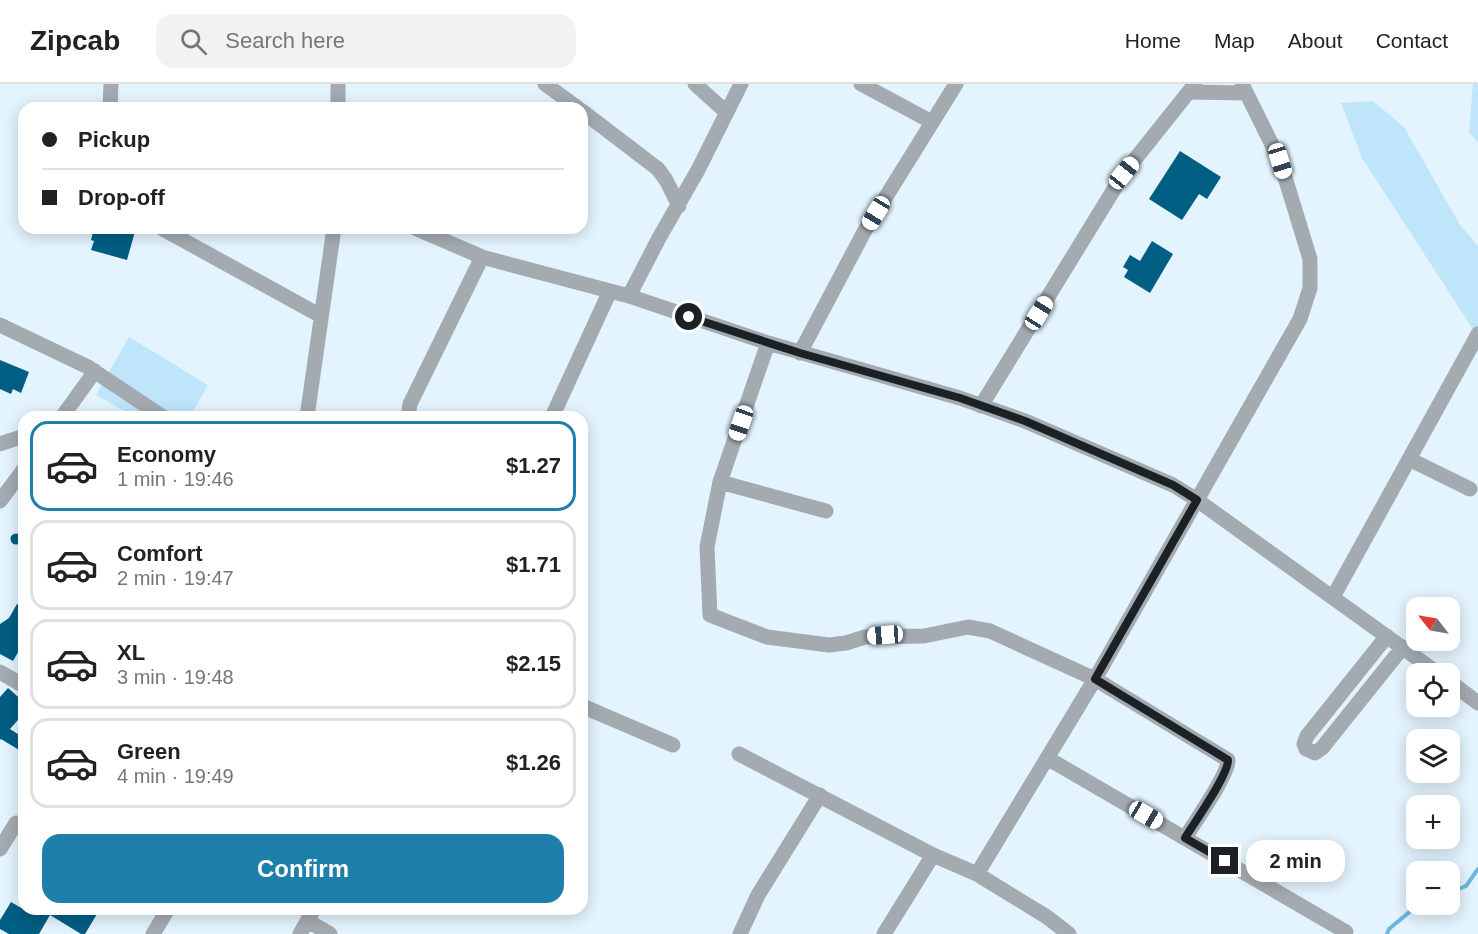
<!DOCTYPE html>
<meta charset="utf-8">
<style>
:root{--surface:#fff;--page:#f2f2f2;--text:#222;--muted:#767676;--line:#e0e0e0;--accent:#1f7fab}
body{margin:0;font-family:Helvetica,sans-serif;background:var(--page);color:var(--text);height:100vh;display:flex;flex-direction:column;font-size:22px;white-space:nowrap}
*{box-sizing:border-box;margin:0}
p{font-size:20px;color:var(--muted)}
.icon{flex:none;width:33px;height:33px;fill:none;stroke:currentColor;stroke-width:2;stroke-linecap:round;stroke-linejoin:round}
.map{position:relative;flex:1;overflow:hidden}
.side{position:absolute;left:18px;top:327px;width:570px;height:504px;display:flex;flex-direction:column;background:var(--surface);border-radius:18px;box-shadow:0 3px 15px #0003}
.side>*{flex:none}
.hud{position:absolute;left:18px;top:18px;width:570px;height:132px;border-radius:18px;box-shadow:0 3px 15px #0003;display:grid;align-content:center;height:132px;padding:0 24px;background:var(--surface)}
.needle{width:39px;rotate:301deg}
.buttons{position:absolute;left:1406px;top:513px;display:grid;gap:12px}
.buttons a{display:grid;place-items:center;width:54px;height:54px;border-radius:12px;background:var(--surface);box-shadow:0 3px 15px #0003;font-size:30px}
.end{position:absolute;width:27px;height:27px;margin:-14px;border:8px solid #1b2124;background:#fff;box-shadow:0 0 0 3px #fff}
.from{border-radius:50%}
.bubble{position:absolute;height:42px;border-radius:18px;background:var(--surface);box-shadow:0 3px 15px #0003;font-size:20px;font-weight:700;line-height:42px;text-align:center}
.car{position:absolute;width:18px;height:36px;margin:-18px -9px;border-radius:8px;box-shadow:0 0 4px 2px #0007;background:linear-gradient(#fff 24%,#345 0 40%,#fff 0 76%,#345 0 86%,#fff 0)}
.hud b{display:flex;align-items:center;gap:21px;height:57px;font-size:22px}
.hud b+b{border-top:2px solid var(--line)}
.hud i{width:15px;height:15px;background:var(--text)}
ul{padding:10px 0 0;list-style:none}
li{display:flex;align-items:center;gap:18px;height:90px;margin:0 12px 9px;padding:0 12px;border:3px solid var(--line);border-radius:18px}
li div{flex:1}
li b{display:block;font-size:22px}
li em{font-style:normal;font-weight:700}
li.current{border-color:var(--accent)}
li>.icon{width:54px;height:54px;stroke-width:1.5}
.primary-button{display:flex;gap:12px;margin-top:auto;padding:12px 24px}
.primary-button a{flex:1;height:69px;border-radius:18px;background:var(--accent);color:#fff;font-size:24px;font-weight:700;line-height:69px;text-align:center}
header{display:flex;align-items:center;gap:36px;box-sizing:border-box;height:84px;padding:0 30px;background:var(--surface);border-bottom:2px solid var(--line)}
header strong{font-size:28px}
nav{display:flex;gap:33px;margin-inline-start:auto;font-size:21px}
.search{width:420px;height:54px;background:var(--page);display:flex;align-items:center;gap:15px;box-sizing:border-box;padding:0 21px;border-radius:18px;color:var(--muted);font-size:22px}
.map>svg:first-child{display:block}
</style>
<header>
<strong>Zipcab</strong>
<div class="search"><svg class="icon" aria-label="search" viewBox="0 0 24 24"><circle cx="10" cy="10" r="6"/><path d="M15 15l6 6"/></svg>Search here</div>
<nav><a>Home</a><a>Map</a><a>About</a><a>Contact</a></nav>
</header>
<div class="map">
<svg width="1478" height="850" viewBox="0 0 1478 850">
<rect width="100%" height="100%" fill="#e3f4fe"/>
<path fill="#bfe5fb" d="M1473,0H1478V59L1469,48Z
M1373,17L1404,43L1460,141L1478,162V253L1362,74L1341,19Z
M129,253L208,301L190,333H135L96,311Z"/>
<g fill="none" stroke-linecap="round" stroke-linejoin="round">
<path stroke="#6cb7e0" stroke-width="4" d="M1449,809L1466,802L1478,785
M1387,850L1389,845L1419,820"/>
</g>
<path fill="#005e83" d="M1180,67L1221,93L1207,115L1199,110L1182,136L1149,115Z
M94,144H136L127,176L91,166L94,157L91,156Z
M1152,157L1173,170L1150,209L1124,193L1128,186L1123,183L1130,171L1140,177Z
M0,276L29,288L21,309L13,305L11,310L0,305Z
M10.5 455a5.5 5.5 0 1 1 11 0a5.5 5.5 0 1 1-11 0Z
M17,520L24,524V558L13,577L0,570V540L9,534Z
M8,604L24,618V629L10,645L24,654V669L1,655L0,656V613Z
M11,818L23,825H100L85,850H81L50,831L39,850H9L0,845V836Z"/>
<g fill="none" stroke-linecap="round" stroke-linejoin="round">
<path stroke="#a4abb0" stroke-width="15" d="M338,0V24
M545,0L578,24
M695,0L726,28
M861,0L932,38
M1190,8L1246,9
M110,24L111,0
M582,27L658,85L666,96L679,122
M161,144L321,232
M415,144L482,173L629,212L768,259L960,314L1025,337L1173,401L1197,416L1439,590
M629,212L659,154L698,86L741,0
M0,241L88,283L163,333
M768,259L720,398L707,463L710,531L767,553L829,561L846,559L865,553L924,552L968,543L990,547L1095,595L1228,676C1229,690 1194,739 1185,754
M800,269L864,148L956,0
M981,322L1124,89L1195,0
M62,333L95,287
M307,333L334,144
M408,333L410,320L482,173
M552,333L610,207
M0,360L24,352
M1409,375L1470,405
M720,398L826,427
M0,417L24,385
M1333,513L1478,250
M1387,552L1307,652L1304,660L1306,665L1315,669L1322,664L1403,563
M0,588L24,602
M1449,597L1478,619
M582,622L673,661
M739,670L933,771L977,790L1047,833L1069,850
M1047,674L1346,848
M0,765L16,739
M977,790L1095,595L1300,235L1310,204V175L1280,77L1242,0
M308,837L330,850
M153,850L168,825
M300,850L314,825
M740,850L758,811L820,711
M884,850L933,771"/>
</g>
<g fill="none" stroke-linecap="round" stroke-linejoin="round">
<path stroke="#1b2124" stroke-width="8" d="M689,233L800,269L960,314L1025,337L1173,401L1197,416L1095,595L1228,676C1229,690 1194,739 1185,754L1225,777"/>
</g>
</svg>
<div class="buttons">
<a><svg class="needle" viewBox="-14 -14 28 28"><path d="M0-13l5 13h-10z" fill="#e53935"/><path d="M0 13l5-13h-10z" fill="#767676"/></svg></a>
<a><svg class="icon" aria-label="locate" viewBox="0 0 24 24"><circle cx="12" cy="12" r="6"/><path d="M12 2v4M12 18v4M2 12h4M18 12h4"/></svg></a>
<a><svg class="icon" aria-label="layers" viewBox="0 0 24 24"><path d="M12 4l9 5-9 5-9-5zM3 14l9 5 9-5"/></svg></a>
<a>+</a>
<a>−</a>
</div>
<i class="end from" style="left:689px;top:233px"></i>
<i class="end" style="left:1225px;top:777px"></i>
<div class="bubble" style="left:1246px;top:756px;width:99px">2 min</div>
<i class="car" style="left:1280px;top:77px;rotate:163deg"></i>
<i class="car" style="left:1124px;top:89px;rotate:39deg"></i>
<i class="car" style="left:876px;top:129px;rotate:211deg"></i>
<i class="car" style="left:1039px;top:229px;rotate:32deg"></i>
<i class="car" style="left:741px;top:339px;rotate:199deg"></i>
<i class="car" style="left:885px;top:551px;rotate:266deg"></i>
<i class="car" style="left:1146px;top:731px;rotate:120deg"></i>
<div class="hud">
<b><i class="from"></i>Pickup</b>
<b><i></i>Drop-off</b>
</div>
<section class="side">
<ul>
<li class="current"><svg class="icon" aria-label="car" viewBox="0 0 24 24"><path d="M5 17H2v-5l4-1 3-4h7l3 4 3 1v5h-3M9 17h6M6 11h13"/><circle cx="7" cy="17" r="2"/><circle cx="17" cy="17" r="2"/></svg><div><b>Economy</b><p>1 min · 19:46</p></div><em>$1.27</em></li>
<li><svg class="icon" aria-label="car" viewBox="0 0 24 24"><path d="M5 17H2v-5l4-1 3-4h7l3 4 3 1v5h-3M9 17h6M6 11h13"/><circle cx="7" cy="17" r="2"/><circle cx="17" cy="17" r="2"/></svg><div><b>Comfort</b><p>2 min · 19:47</p></div><em>$1.71</em></li>
<li><svg class="icon" aria-label="car" viewBox="0 0 24 24"><path d="M5 17H2v-5l4-1 3-4h7l3 4 3 1v5h-3M9 17h6M6 11h13"/><circle cx="7" cy="17" r="2"/><circle cx="17" cy="17" r="2"/></svg><div><b>XL</b><p>3 min · 19:48</p></div><em>$2.15</em></li>
<li><svg class="icon" aria-label="car" viewBox="0 0 24 24"><path d="M5 17H2v-5l4-1 3-4h7l3 4 3 1v5h-3M9 17h6M6 11h13"/><circle cx="7" cy="17" r="2"/><circle cx="17" cy="17" r="2"/></svg><div><b>Green</b><p>4 min · 19:49</p></div><em>$1.26</em></li>
</ul>
<div class="primary-button"><a>Confirm</a></div>
</section>
</div>
